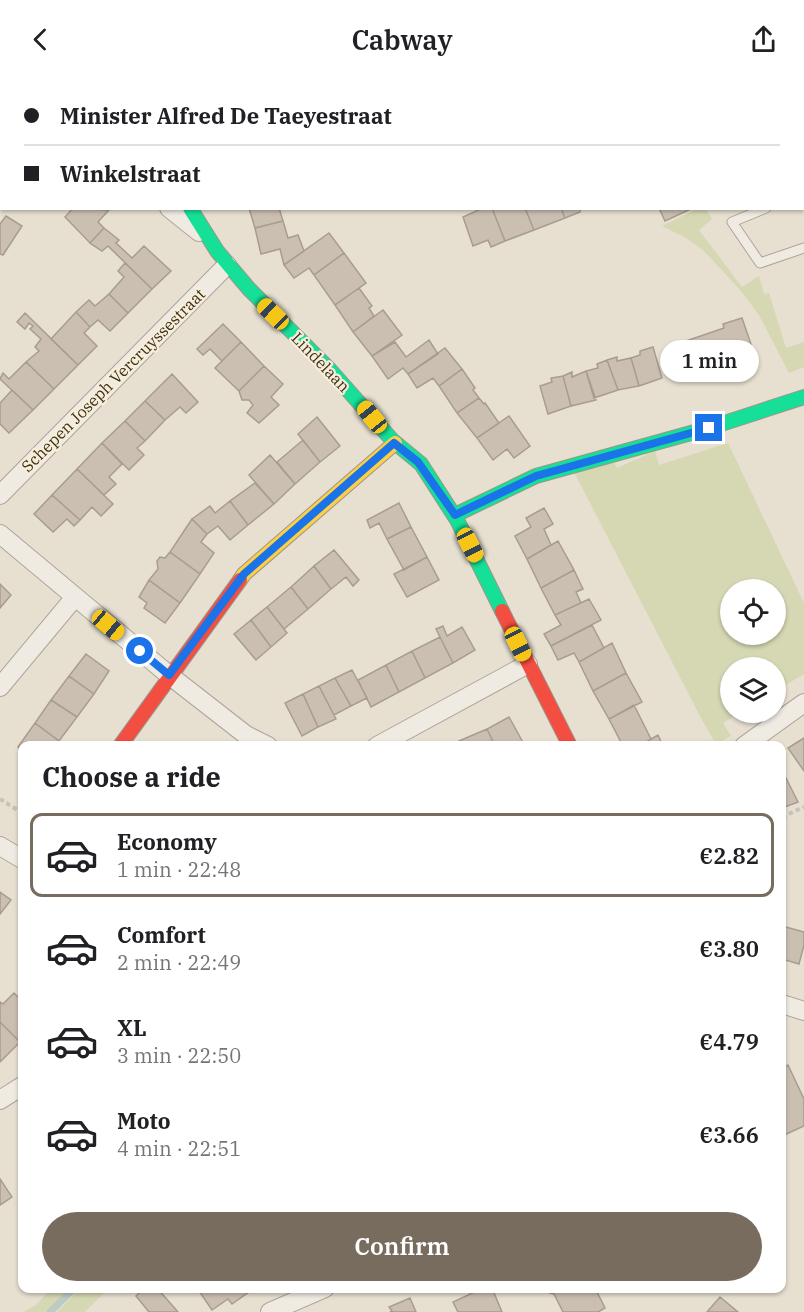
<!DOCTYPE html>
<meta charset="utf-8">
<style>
:root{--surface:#fff;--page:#f2f2f2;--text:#202124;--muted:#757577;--line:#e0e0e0;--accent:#786c5e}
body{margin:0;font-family:"IBM Plex Serif",serif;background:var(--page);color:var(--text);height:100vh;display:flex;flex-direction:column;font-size:22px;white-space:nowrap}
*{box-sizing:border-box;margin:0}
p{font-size:20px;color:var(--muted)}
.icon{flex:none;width:33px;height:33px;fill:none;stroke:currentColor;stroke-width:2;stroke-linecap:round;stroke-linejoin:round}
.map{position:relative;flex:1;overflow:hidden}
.side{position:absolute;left:18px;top:663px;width:768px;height:552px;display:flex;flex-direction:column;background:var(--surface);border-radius:12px;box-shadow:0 2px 4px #0004}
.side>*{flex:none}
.hud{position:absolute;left:0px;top:0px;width:804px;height:132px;box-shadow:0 2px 4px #0004;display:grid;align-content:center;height:132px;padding:0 24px;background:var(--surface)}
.controls{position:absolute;left:720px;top:501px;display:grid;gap:12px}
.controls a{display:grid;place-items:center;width:66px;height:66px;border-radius:50%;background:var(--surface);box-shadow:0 2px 4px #0004;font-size:30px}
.end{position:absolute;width:27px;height:27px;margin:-14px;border:8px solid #1a73e8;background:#fff;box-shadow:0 0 0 3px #fff}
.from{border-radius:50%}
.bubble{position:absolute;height:42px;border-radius:21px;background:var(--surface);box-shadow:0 2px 4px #0004;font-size:20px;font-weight:600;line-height:42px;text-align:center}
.car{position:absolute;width:18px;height:36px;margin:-18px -9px;border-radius:8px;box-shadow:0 0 4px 2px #0007;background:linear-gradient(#f5c518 24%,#345 0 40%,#f5c518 0 76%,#345 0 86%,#f5c518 0)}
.hud b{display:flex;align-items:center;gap:21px;height:57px;font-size:22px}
.hud b+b{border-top:2px solid var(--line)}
.hud i{width:15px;height:15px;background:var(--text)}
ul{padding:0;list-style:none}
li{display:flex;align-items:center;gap:18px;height:84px;margin:0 12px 9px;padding:0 12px;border:3px solid transparent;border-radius:12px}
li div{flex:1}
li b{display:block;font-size:22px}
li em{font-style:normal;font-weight:600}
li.on{border-color:var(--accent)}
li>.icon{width:54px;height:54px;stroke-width:1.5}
h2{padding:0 24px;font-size:27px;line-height:72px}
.action{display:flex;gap:12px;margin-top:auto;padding:12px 24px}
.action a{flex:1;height:69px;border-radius:36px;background:var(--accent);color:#fff;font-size:24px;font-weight:600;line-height:69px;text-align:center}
header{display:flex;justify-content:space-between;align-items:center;height:78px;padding:0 24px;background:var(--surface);font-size:27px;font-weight:600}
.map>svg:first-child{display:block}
</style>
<header><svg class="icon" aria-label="back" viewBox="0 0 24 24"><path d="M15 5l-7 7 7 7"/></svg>Cabway<svg class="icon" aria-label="share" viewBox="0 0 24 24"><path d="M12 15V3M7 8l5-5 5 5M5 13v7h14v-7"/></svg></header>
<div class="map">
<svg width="804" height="1234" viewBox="0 0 804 1234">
<rect width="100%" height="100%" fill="#e7e0d1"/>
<path fill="#d6d7b3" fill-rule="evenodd" d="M697,131H706L712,141L699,152L742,209L759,198L764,216L769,215L786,270L804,264V289L789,295L759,237L741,213L703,172L686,160L662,148Z
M728,365L804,525V596L776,613V590H730V634L740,635L723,645L731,658L716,666L702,642L573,392L610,376L617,390L655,373L659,387ZM730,512H776V556H730Z
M51,1211H72L45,1234H23L36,1227Z
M80,1211H108L85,1234H57Z"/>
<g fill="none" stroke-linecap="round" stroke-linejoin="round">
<path stroke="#bcccc2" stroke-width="7" d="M50,1234L75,1210"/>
</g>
<path fill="#cbbfb2" stroke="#a89c90" stroke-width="1.5" d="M701,0H776L777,2H698Z
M73,130L109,132L98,144L104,150L90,165L65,139Z
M249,130H279L283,143L255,150Z
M483,130H492L505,163L491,169L488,162L473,168L463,139Z
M492,130H525L534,152L505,163Z
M525,130H561L565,140L534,152Z
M561,130H580V134L565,140Z
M659,130H693L665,143Z
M6,138L22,148L3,177L0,176V146Z
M283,143L288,160L298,157L304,173L284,187L280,171L261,176L255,150Z
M104,150L119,162L116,165L132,180L144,168L171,193L152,211L108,168L102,173L90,165Z
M329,155L344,175L314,197L309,190L294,200L284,187Z
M344,175L366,205L335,227L314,197Z
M125,185L152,211L128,235L109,216L124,199L118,193Z
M359,210L372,228L369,230L374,238L353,254L335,227Z
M109,216L128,235L110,253L98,242L90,249L76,234L89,222L95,228Z
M383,232L402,257L372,278L353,254Z
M76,234L90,249L84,255L97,268L78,287L51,261Z
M25,235L78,287L54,311L26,284L39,273L35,269L41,261L30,251L33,248L29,245L25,251L17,244Z
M742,240L751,266L732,274L734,280L695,293L686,263L724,250L723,246Z
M223,246L241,264L222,283L210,271L203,277L197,271Z
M429,262L438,276L408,296L403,290L388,301L372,278L395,264L406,279Z
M241,264L264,288L239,313L215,290Z
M653,269L662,300L639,308L631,280L640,277V273Z
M445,270L462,291L439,308L433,300L417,310L408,296Z
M617,279V283L631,280L639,308L618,312L607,282Z
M607,282L618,312L594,320L586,293L598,290L597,286Z
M26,284L54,311L33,332L0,301L3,295L9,301Z
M264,288L283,306L271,319L279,327L259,345L247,335L253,327L249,322H242L239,313Z
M462,291L475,310L473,312L479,320L457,335L439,308Z
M586,293L596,322L571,328L563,298L572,294V299Z
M172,296L198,324L186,335L180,329L165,342L145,323Z
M563,298L571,328L548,336L540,308L552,304L551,300Z
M12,312L33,332L9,355L0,346V325Z
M479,320L484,326L485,325L499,345L477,360L457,335Z
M145,323L165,342L145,363L125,343Z
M509,338L530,368L514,380L507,371L493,382L477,360Z
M317,339L340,368L320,384L298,356Z
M125,343L145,363L137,370L144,377L129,392L102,365Z
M303,362L320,384L295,406L277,384Z
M102,365L122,386L109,399L116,406L104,417L77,391Z
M270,377L295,406L274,426L249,397Z
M77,391L113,426L101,438L92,429L80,442L52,417Z
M255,405L274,426L248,447L230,423Z
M52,417L80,442L74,448L67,441L53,454L34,436Z
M230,423L248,447L230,462L218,448L207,456L192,441L210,428L215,435Z
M399,425L411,449L387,461L379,445L370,450L367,442Z
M544,430L553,446L544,451L551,467L527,481L515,458L531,449L526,440Z
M192,441L207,456L201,464L214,475L200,496L170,474Z
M411,449L427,479L404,492L387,461Z
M558,463L574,492L541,510L527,481Z
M334,472L359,502L353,508L346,499L331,511L314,488Z
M170,474L200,496L180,525L149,502L158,491L157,483L160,479L165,480Z
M427,479L439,502L407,519L394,496Z
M314,488L331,511L308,531L291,509Z
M574,492L583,511L576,514L581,525L555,537L541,510Z
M149,502L180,525L165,545L144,530L147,525L139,519Z
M0,506L11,517L0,530Z
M291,509L308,531L284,551L267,529Z
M589,521L601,542L551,568L544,556L561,547L555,537Z
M267,529L287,555L271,569L251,542Z
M251,542L271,569L256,582L234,556Z
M592,547L604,570L579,584L574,575L558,582L551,568Z
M443,548L447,558L462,549L475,572L453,585L436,551Z
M440,559L453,585L425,600L412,573Z
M612,565L626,595L593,613L579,584Z
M412,573L425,600L399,614L386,587Z
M86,576L109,593L94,616L69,598Z
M386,587L399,614L371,629L358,602Z
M352,592L367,620L351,628L335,600Z
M626,595L642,624L609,641L593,613Z
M69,598L94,616L77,639L51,622Z
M335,600L351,628L334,637L319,608Z
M319,608L336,641L318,649L303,616Z
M303,616L318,649L302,658L285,625Z
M51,622L77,639L59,663L35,645Z
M634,627L651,661L640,668H623L609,641Z
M509,639L525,668H495L487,651Z
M35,645L59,663L56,668H22V673L18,669Z
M487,651L495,668H461L459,663Z
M658,657L663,668H640L651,661Z
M804,660V693L788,670Z
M782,692L798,724L782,730Z
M0,814L11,822L0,836Z
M782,848L804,854V867L799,886L782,881Z
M14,915L22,923V962L20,964L0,944V924L3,926Z
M0,944L20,964L0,984Z
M788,987L804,1021V1048L782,1058V991Z
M0,1101L12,1119L0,1127Z
M144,1210H157L178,1234H149L136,1218Z
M197,1210H253V1211L232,1226L228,1221L212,1232Z
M483,1210H492L502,1234H458L453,1224Z
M548,1210H595L605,1230L598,1234H563L554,1216L550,1215Z
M720,1219L738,1234H707Z
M410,1220L416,1234H390L392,1233L389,1229Z"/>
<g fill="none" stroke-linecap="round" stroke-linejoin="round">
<defs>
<path id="lane" d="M802,44L804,43
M802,116L804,115
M766,130L732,144L760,185L804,170"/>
<path id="street" d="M36,0L38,2
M505,0L507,2
M363,2L368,0
M0,46L2,43
M169,130L199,154
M0,417L227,187
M0,456L169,597L246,657L268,668
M0,609L75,519
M377,668L528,586
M744,668L804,625
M0,768L22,781
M782,926L804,933
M0,1022L22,1008
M270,1234L325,1210"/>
<path id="fast" d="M190,130L217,173L249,211L330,292L393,363L421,386L457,442L502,533
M455,437L536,398L709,350L804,319"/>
<path id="slow" d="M240,502L244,496L395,365"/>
<path id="jam" d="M502,533L570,668
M120,668L240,502"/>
</defs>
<use href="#lane" stroke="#ada599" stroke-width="11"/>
<use href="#street" stroke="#ada599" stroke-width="20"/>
<use href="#fast" stroke="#9c958a" stroke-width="16"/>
<use href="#slow" stroke="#9c958a" stroke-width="16"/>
<use href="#jam" stroke="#9c958a" stroke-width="16"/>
<path stroke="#c8c2b9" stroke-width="4" stroke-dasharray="4.5 3" stroke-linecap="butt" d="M0,721L22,735
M782,739L804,729"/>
<use href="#lane" stroke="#efebe3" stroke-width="9"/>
<use href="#street" stroke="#efebe3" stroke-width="18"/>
<use href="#fast" stroke="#16e098" stroke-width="14"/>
<use href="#slow" stroke="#ffcf43" stroke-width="14"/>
<use href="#jam" stroke="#f24e42" stroke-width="14"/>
</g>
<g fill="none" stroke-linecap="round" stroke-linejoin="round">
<path stroke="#1a73e8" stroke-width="8" d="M140,573L169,597L244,496L394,365L418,384L455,437L536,398L709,350"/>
</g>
<g text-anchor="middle" stroke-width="4.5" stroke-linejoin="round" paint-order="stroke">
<g font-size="16" fill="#3d2e20" stroke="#f7eed8">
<text transform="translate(321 284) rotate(46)" y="6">Lindelaan</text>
<text transform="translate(113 302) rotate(-45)" y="6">Schepen Joseph Vercruyssestraat</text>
</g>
</g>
</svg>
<div class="controls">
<a><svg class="icon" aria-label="locate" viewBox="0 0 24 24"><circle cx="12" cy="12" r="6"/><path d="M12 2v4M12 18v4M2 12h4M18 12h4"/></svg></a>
<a><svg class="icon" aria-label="layers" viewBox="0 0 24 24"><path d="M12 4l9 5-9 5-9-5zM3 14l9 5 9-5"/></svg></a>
</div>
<i class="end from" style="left:140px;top:573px"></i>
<i class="end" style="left:709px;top:350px"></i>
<div class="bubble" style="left:660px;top:262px;width:99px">1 min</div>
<i class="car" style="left:273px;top:236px;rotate:314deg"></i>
<i class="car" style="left:372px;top:339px;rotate:321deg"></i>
<i class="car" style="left:470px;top:467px;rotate:153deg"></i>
<i class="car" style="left:108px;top:547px;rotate:130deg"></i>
<i class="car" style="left:518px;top:566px;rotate:154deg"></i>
<div class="hud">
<b><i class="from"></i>Minister Alfred De Taeyestraat</b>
<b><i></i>Winkelstraat</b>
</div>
<section class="side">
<h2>Choose a ride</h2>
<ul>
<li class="on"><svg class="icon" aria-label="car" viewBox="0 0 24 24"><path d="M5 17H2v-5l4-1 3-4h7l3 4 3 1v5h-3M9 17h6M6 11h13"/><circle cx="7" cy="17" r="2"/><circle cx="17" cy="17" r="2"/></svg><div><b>Economy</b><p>1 min · 22:48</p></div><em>€2.82</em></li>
<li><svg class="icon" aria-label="car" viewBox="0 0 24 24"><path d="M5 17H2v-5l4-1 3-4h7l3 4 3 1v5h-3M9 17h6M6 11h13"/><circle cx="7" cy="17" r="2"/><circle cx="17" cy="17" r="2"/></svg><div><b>Comfort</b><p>2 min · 22:49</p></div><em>€3.80</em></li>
<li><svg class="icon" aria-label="car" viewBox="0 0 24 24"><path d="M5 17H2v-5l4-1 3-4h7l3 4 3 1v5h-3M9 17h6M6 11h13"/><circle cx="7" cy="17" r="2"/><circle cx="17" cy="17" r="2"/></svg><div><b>XL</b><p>3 min · 22:50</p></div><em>€4.79</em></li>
<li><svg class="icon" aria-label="car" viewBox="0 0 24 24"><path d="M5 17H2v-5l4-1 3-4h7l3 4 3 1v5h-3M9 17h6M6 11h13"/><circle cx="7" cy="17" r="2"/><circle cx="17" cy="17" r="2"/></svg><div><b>Moto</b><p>4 min · 22:51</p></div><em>€3.66</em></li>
</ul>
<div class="action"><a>Confirm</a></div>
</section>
</div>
